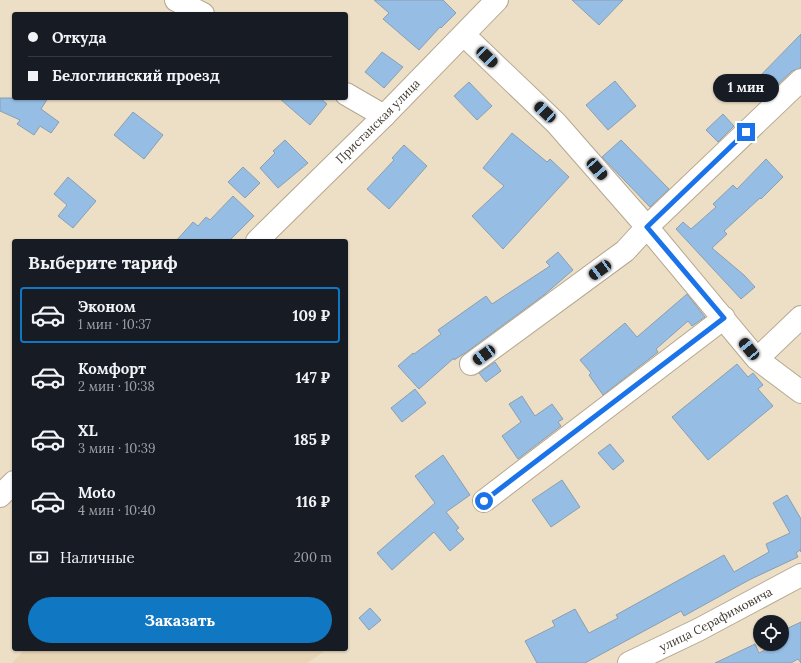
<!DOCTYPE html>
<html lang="ru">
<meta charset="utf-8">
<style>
:root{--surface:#171b24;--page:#20242c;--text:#f1f3f6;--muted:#9ea1a6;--line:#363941;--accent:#1077c2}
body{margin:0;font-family:Lora,serif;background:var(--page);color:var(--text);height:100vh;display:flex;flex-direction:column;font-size:15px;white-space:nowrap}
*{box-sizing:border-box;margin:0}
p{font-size:13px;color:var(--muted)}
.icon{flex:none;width:22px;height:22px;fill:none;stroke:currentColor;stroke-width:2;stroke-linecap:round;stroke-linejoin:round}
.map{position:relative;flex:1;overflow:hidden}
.drawer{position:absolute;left:12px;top:239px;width:336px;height:412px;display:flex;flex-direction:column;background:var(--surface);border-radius:4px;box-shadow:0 1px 3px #0004}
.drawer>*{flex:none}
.guide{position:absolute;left:12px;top:12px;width:336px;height:88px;border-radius:4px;box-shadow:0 1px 3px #0004;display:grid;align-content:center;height:88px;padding:0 16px;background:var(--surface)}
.buttons{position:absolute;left:753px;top:615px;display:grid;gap:8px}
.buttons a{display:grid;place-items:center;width:36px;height:36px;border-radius:50%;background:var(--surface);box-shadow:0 1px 3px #0004;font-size:20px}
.end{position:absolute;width:18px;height:18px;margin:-9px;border:5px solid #1a73e8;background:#fff;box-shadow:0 0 0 2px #fff}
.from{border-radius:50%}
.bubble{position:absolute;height:28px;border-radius:14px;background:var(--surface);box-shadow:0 1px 3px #0004;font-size:13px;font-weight:700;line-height:28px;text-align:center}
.car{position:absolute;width:12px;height:24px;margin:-12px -6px;border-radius:5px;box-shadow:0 0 3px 1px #0007;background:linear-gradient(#222 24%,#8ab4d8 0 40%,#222 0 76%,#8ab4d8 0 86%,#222 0)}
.guide b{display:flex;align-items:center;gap:14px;height:38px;font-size:15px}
.guide b+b{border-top:1px solid var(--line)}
.guide i{width:10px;height:10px;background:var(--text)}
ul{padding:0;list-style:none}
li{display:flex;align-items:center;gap:12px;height:56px;margin:0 8px 6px;padding:0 8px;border:2px solid transparent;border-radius:4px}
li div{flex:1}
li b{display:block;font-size:15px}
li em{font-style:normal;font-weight:700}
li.current{border-color:var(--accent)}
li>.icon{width:36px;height:36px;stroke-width:1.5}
h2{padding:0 16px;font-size:18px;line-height:48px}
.pay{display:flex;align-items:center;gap:10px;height:44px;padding:0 16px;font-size:15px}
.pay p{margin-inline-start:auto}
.button{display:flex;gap:8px;margin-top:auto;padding:8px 16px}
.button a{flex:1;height:46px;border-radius:24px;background:var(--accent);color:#fff;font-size:16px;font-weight:700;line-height:46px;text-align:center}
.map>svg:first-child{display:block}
</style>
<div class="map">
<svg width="801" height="663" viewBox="0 0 801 663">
<rect width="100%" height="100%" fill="#eddfc6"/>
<path fill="#e7d5b5" d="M25,649H328L307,663H12Z"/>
<path fill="#96bee4" stroke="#8a9eb1" d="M374,0H443L456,13L441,28L440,27L419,50L383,19L389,13Z
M572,0H623L599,25Z
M801,34V68L792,71L770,92L757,79Z
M382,52L403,67L384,88L365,72Z
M615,81L636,106L608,130L586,105Z
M469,82L492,106L477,120L454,96Z
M0,98H48L41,109L59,122L51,133L40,126L34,135L17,124L20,120L0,111Z
M279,98H320L327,104L310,125Z
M133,112L163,135L144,159L114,135Z
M723,114L734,126L718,142L706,130Z
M512,133L547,162L550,159L569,177L503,249L472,216L504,186L483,168Z
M285,140L308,163L278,188L260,168L275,153L273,151Z
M621,140L669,189L650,207L602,157Z
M404,145L427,166L389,209L367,189L394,160L392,158Z
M766,159L783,177L761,199L760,198L724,231L727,234L712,248L744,275L755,287L741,299L676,229L683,222L691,229L716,207L713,204L733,185L737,189Z
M243,167L260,183L245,198L228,182Z
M68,177L96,201L73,228L58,216L67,205L54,194Z
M233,196L254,216L229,241H176L193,222L198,226L206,217L210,220Z
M558,252L573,270L544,295L465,353L454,360V358L419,389L398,366L413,353L414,354L441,334L438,330L486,296L492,304L550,266L546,262Z
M687,294L705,317L692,326L688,321L656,349L658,352L603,395L589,375L591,373L580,360L625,323L637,337Z
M495,362L501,371L486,382L479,373Z
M737,364L748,377L753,373L763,385L758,389L773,406L708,460L672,417Z
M415,389L426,403L402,422L391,408Z
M522,396L535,416L552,404L563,419L558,422L561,426L518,459L502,436L521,422L509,404Z
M610,444L624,461L613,470L598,453Z
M443,455L470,495L446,512L459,528L456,530L464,539L450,551L434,532L392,570L377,553L435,503L415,476Z
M562,480L580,507L551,527L532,500Z
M787,495L801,519V552L800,550L796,553L798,557L749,580L684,616L681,611L585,663H537L525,641L555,626L552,621L575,609L589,633L618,618L616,615L724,555L734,572L769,552L766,544L790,533L773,503Z
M370,608L381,620L369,630L359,618Z
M801,622V663L798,659L791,663H715L755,644L759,653L777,644H782V641L788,638L784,630Z"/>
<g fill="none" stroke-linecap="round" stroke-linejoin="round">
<defs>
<path id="minor" d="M176,0L203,14
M464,35L556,123L647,227L757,359L801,392
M346,94L384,116
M757,359L801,317
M471,364L625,251L647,227L801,80
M484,501L724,318"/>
<g id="tertiary">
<path id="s1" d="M257,241L384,116L497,0"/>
<path d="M0,496L14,482"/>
<path id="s2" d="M629,663L698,630L801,575"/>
</g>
</defs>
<use href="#minor" stroke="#b5a890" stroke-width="24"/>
<use href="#tertiary" stroke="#b5a890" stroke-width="24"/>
<use href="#minor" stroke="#fff" stroke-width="22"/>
<use href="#tertiary" stroke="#fff" stroke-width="22"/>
</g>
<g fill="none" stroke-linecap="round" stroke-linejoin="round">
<path stroke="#1a73e8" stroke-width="5" d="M484,501L724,318L647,227L746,132"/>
</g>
<g text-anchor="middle" stroke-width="3" stroke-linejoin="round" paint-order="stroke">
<g font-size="12" fill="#403b31" stroke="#faecd3">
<text dy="4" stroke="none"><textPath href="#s1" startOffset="170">Пристанская улица</textPath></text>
<text dy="4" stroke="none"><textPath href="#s2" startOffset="97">улица Серафимовича</textPath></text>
</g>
</g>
</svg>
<div class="buttons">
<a><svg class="icon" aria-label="locate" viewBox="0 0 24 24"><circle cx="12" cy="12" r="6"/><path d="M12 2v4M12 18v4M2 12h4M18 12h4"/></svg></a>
</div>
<i class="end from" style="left:484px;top:501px"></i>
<i class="end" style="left:746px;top:132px"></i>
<div class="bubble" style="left:713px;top:74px;width:66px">1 мин</div>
<i class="car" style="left:487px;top:57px;rotate:134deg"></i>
<i class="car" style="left:545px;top:112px;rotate:313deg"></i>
<i class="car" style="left:597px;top:169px;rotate:139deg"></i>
<i class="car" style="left:600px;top:270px;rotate:234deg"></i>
<i class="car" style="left:749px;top:349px;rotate:321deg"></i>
<i class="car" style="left:484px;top:355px;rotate:234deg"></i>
<div class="guide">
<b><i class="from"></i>Откуда</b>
<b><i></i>Белоглинский проезд</b>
</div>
<section class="drawer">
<h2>Выберите тариф</h2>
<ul>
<li class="current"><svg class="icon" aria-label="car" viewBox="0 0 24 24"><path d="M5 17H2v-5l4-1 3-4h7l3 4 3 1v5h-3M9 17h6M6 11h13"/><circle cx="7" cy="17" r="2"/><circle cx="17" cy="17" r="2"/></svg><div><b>Эконом</b><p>1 мин · 10:37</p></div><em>109 ₽</em></li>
<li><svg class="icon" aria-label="car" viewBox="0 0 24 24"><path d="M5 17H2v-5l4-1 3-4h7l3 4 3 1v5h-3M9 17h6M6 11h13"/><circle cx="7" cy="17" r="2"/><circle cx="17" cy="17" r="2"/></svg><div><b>Комфорт</b><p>2 мин · 10:38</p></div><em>147 ₽</em></li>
<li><svg class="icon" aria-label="car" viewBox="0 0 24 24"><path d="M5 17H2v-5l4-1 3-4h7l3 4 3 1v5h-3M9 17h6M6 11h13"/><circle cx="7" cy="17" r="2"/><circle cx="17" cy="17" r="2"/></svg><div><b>XL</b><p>3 мин · 10:39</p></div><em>185 ₽</em></li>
<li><svg class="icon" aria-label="car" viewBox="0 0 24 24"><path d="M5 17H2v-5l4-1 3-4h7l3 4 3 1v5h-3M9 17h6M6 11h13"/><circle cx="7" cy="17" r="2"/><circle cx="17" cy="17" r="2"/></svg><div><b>Moto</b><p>4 мин · 10:40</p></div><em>116 ₽</em></li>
</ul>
<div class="pay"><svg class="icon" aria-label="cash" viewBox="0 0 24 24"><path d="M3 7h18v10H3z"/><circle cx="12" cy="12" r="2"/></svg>Наличные<p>200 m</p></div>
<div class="button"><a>Заказать</a></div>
</section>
</div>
